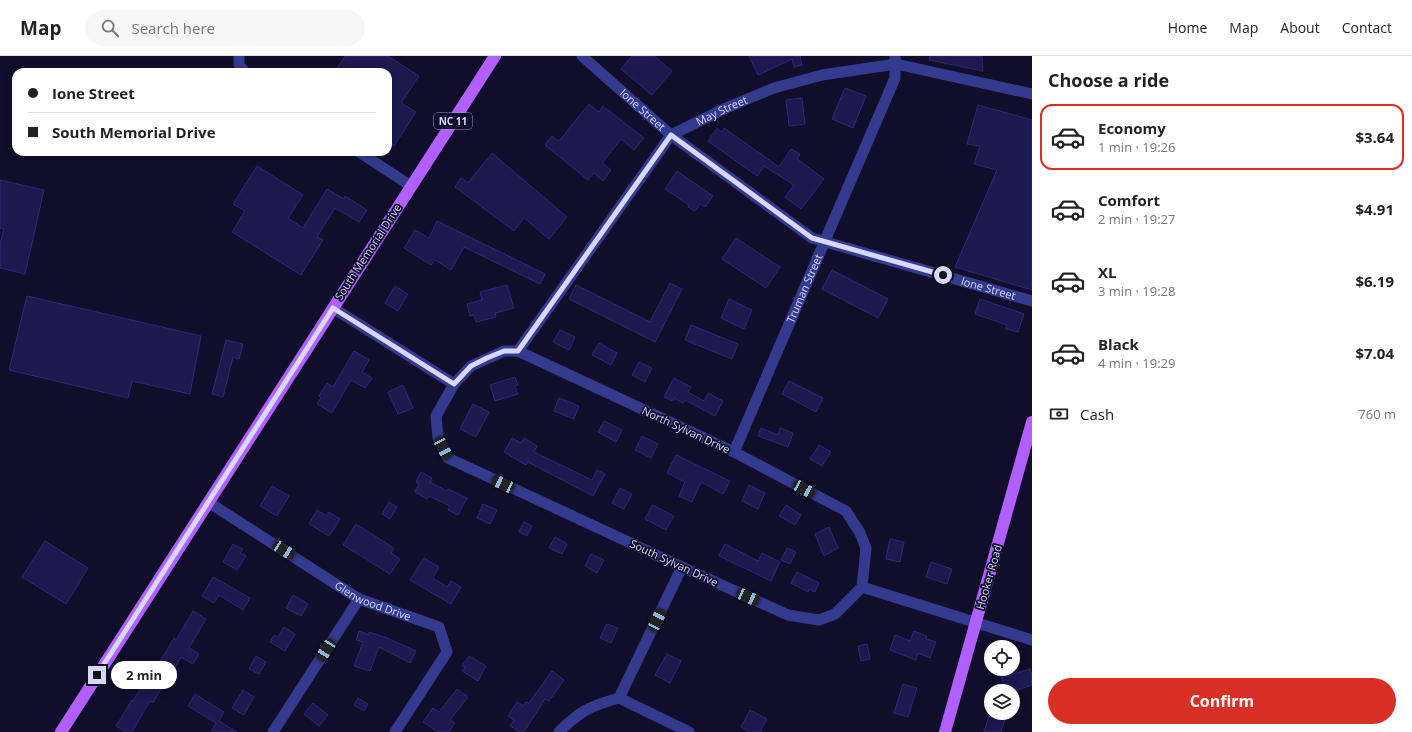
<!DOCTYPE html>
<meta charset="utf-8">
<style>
:root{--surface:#fff;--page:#f6f6f6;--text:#222;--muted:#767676;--line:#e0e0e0;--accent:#d93025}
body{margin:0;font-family:"Open Sans",sans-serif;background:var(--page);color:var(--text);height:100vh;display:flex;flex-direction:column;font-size:15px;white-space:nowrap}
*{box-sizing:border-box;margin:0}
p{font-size:13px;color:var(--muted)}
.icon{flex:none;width:22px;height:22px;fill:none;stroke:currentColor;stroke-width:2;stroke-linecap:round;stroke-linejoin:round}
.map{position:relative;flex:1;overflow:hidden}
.sheet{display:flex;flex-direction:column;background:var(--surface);width:380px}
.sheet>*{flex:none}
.guide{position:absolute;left:12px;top:12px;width:380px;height:88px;border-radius:12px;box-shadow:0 2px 10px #0003;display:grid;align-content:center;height:88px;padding:0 16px;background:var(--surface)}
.tools{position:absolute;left:984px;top:584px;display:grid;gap:8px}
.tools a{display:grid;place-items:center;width:36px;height:36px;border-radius:50%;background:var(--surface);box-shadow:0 2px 10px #0003;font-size:20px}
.end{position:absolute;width:18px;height:18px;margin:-9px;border:5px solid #d8d8ff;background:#111;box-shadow:0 0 0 2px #111}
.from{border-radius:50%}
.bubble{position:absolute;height:28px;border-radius:14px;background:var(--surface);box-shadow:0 2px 10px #0003;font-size:13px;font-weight:700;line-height:28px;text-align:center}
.car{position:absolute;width:12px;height:24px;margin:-12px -6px;border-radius:5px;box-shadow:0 0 3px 1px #0007;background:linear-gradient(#222 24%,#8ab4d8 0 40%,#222 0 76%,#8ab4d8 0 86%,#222 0)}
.guide b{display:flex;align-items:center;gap:14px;height:38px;font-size:15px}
.guide b+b{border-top:1px solid var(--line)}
.guide i{width:10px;height:10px;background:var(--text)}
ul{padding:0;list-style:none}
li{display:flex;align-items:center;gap:12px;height:66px;margin:0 8px 6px;padding:0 8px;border:2px solid transparent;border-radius:12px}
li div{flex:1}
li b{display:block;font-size:15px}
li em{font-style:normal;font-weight:700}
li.current{border-color:var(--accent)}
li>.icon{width:36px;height:36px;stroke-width:1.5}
h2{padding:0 16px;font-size:18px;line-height:48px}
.pay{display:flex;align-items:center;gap:10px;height:44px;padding:0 16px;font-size:15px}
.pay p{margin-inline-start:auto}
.primary-button{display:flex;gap:8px;margin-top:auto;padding:8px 16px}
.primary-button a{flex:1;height:46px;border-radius:24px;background:var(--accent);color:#fff;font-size:16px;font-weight:700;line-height:46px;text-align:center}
header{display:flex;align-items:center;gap:24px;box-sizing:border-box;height:56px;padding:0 20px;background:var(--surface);border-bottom:1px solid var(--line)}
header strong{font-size:19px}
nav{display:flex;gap:22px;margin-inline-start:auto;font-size:14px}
.search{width:280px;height:36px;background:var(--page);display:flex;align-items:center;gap:10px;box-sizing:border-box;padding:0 14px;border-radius:22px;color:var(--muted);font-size:15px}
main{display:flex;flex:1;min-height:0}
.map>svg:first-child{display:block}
</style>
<header>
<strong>Map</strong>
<div class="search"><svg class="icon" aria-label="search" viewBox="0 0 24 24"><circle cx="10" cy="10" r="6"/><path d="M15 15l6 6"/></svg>Search here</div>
<nav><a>Home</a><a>Map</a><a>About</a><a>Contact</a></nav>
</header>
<main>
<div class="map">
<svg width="1032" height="676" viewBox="0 0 1032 676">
<rect width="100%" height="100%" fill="#100e2b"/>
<path fill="#1d184e" stroke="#2f287c" d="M345,0H388L419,20L401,47L416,56L394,90L388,86V16H335Z
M632,0H654L672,15L652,39L621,13Z
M749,0H800L802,9L794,11L792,3L758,19Z
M930,0H982L983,15L929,4Z
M845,32L866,40L853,72L832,63Z
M802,42L805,68L789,70L786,44Z
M589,48L599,56L603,50L644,82L634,94L621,83L602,107L611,114L603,125L594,117L588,124L545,89L552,80L559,85Z
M978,49L1032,64V234L955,211L997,114L974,108L980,90L967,88Z
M717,72L722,76L724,72L779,111L791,93L800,98L797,103L824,123L801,153L785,141L794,129L764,110L757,120L708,85Z
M492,97L567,161L549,183L524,162L514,175L455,131L461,122L468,127Z
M257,110L303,139L288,162L303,172L327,133L344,143L345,140L367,154L359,166L335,152L317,181L323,184L301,219L232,176L245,155L233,148Z
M677,115L713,140L705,151L700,148L695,155L688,151L689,149L665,133Z
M0,124L44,134L25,218L0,212V188L4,173L0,172Z
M437,165L545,218L540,228L464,191L451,214L435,204L431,209L404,192L415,174L429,182Z
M736,182L780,211L766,232L722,203Z
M832,214L888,243L878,262L822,233Z
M670,227L682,233L655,286L569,243L576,229L650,266Z
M507,229L514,252L495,257L496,261L476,266L474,259L470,260L467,248L482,244L480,236Z
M395,230L408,238L398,255L385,247Z
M27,240L201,280L190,338L132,325L128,342L9,314Z
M729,243L752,254L744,273L721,262Z
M980,243L1024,258L1018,276L1006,273L1007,269L975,258Z
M691,269L738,288L732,303L685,284Z
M560,274L575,281L569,294L553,286Z
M226,284L243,288L239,303L233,301L223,341L212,338Z
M599,287L617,297L611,309L592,299Z
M354,295L369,304L362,316L372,322L365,332L351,324L332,357L317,348L321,342L319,340L327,327L333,331Z
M639,306L652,312L645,326L632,319Z
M515,321L518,329L515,330L518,338L495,345L490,329Z
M674,322L691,331L688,336L704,345L708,337L723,345L715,360L685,344L683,347L674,342L673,345L664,341Z
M789,325L823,342L816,356L782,338Z
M403,329L413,352L398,358L388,336Z
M559,342L579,350L574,363L554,355Z
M473,348L489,356L476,381L460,373Z
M604,365L622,374L616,386L598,376Z
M761,372L778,379L780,372L793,377L788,391L758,380Z
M642,380L658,388L651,402L635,394Z
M512,382L521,387L524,382L537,390L534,396L592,424L597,414L605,418L593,440L528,406L526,409L504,396Z
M819,389L831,396L822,410L810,403Z
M676,399L730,425L723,438L701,426L692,446L679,440L685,426L667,417Z
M421,416L432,422L430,426L447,435L448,433L467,442L458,459L448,454L450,450L429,440L427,443L415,436L419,428L416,426Z
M749,429L765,437L758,453L742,445Z
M272,430L289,440L277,460L260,450Z
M620,432L632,438L624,453L612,447Z
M389,446L397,451L390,463L382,458Z
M483,448L497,454L490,468L477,462Z
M652,449L674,460L666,474L645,463Z
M786,449L801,459L795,469L779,460Z
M317,454L327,460L329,456L340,463L329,480L309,468Z
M524,466L532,470L527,480L519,476Z
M356,468L394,492L391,497L400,503L390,518L343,489Z
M829,471L838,492L824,500L815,478Z
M555,481L567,488L562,498L549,492Z
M890,483L904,486L900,506L886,503Z
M45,485L88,512L66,548L22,521Z
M233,488L243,493L240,497L246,500L237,514L223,506Z
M725,488L758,505L762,497L780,506L771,525L719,500Z
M787,492L796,496L790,508L781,504Z
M591,498L604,504L597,517L585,510Z
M424,502L439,511L433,522L447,531L451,525L461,531L451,548L410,524Z
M931,506L952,513L947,528L926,521Z
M797,516L819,527L815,536L809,533L808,536L791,527Z
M213,521L250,542L243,554L219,539L214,547L202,540Z
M293,539L308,548L301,560L286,552Z
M193,555L206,563L189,592L199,598L193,608L181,601L165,630L163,629L153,647L150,645L132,676H126L116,670L132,644L133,645L151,615L154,616L174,582L176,584Z
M607,568L618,572L611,587L600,582Z
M284,571L295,578L285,595L270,586L274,579L278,581Z
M359,575L369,579V576L387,582L416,595L410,607L379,591L370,615L354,610L363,586L356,584Z
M914,575L927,580L926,583L936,586L930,602L918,597L916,604L890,594L895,579L910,585Z
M867,588L870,603L861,605L858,590Z
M667,598L681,605L670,627L655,619Z
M256,600L266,606L259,618L249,613Z
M469,600L486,610L478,625L462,615L465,611L462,610Z
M1030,613L1032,619V629L1014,635H1006L1001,622Z
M552,615L564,624L549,645L545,643L524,676H520L510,670L514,664L508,660L517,646L523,650L526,646L529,647Z
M903,628L917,632L908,661L894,657Z
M457,633L468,641L450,664L455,667L449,676H438L423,666L433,652L439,656Z
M243,634L254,641L244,659L232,652Z
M195,638L224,656L219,665L237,676H211L216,667L188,650Z
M358,642L368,648L364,655L354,649Z
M313,647L328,659L319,670L304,658Z
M750,654L767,663L760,676H750L741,671Z
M990,657H1007L1001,676H984Z"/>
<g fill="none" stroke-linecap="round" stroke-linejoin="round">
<g stroke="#343b8e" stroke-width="11">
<path d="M239,0V9L245,16"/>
<path id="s1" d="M582,0L671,79L812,182L1032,245"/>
<path d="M359,96L411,130"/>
<path d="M333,252L454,328"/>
<path d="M504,295H518L734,396L846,455L860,477L866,492L862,531L835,558L819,564L788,559L682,511L448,402L438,382L436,360L454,328L471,310Z"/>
<path id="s2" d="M518,295L671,79L726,52L774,32L822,19L896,8L1032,38"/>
<path id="s3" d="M734,396L895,22V0"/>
<path id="s4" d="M208,446L359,543L439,571L447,596L395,676"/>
<path d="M862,531L1032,584"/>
<path d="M619,642L689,676"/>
<path d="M273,676L359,543"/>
<path d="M559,676C580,655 590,650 619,642L682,511"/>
</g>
<path stroke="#b15fff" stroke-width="12" d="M61,676L495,0
M945,676L1032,366"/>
</g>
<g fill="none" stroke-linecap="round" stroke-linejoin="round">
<path stroke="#d8d8ff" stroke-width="5" d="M97,619L333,252L454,328L471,310L487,302L504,295H518L671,79L812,182L943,219"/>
</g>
<g text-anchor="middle" stroke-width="3.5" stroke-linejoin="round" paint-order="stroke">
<rect fill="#100e2b" stroke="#9c9bbf" stroke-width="1" x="434" y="57" width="38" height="16" rx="3"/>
<g font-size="10" font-weight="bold" fill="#d8d8ff">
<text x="453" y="69">NC 11</text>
</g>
<g font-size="11" fill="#d8d8ff" stroke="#100e2b">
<text dy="4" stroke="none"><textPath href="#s1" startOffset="81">Ione Street</textPath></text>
<text dy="4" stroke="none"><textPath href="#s2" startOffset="321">May Street</textPath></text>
<text transform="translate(368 196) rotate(-57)" y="4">South Memorial Drive</text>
<text dy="4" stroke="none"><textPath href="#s3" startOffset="178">Truman Street</textPath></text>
<text dy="4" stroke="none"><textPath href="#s1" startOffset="477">Ione Street</textPath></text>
<text transform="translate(686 374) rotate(25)" y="4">North Sylvan Drive</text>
<text transform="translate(674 507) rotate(25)" y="4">South Sylvan Drive</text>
<text transform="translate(989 521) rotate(-74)" y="4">Hooker Road</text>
<text dy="4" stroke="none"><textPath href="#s4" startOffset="193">Glenwood Drive</textPath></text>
</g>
</g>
</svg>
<div class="tools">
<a><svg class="icon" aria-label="locate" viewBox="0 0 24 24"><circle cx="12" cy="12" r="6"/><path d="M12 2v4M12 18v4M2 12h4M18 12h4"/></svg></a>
<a><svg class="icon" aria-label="layers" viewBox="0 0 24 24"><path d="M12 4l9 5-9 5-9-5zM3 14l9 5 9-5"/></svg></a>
</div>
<i class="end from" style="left:943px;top:219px"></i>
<i class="end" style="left:97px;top:619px"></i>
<div class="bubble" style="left:111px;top:605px;width:66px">2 min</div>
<i class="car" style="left:443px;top:392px;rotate:153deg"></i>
<i class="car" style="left:503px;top:428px;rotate:295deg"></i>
<i class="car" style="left:804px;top:433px;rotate:118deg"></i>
<i class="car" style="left:284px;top:494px;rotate:123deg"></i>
<i class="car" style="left:748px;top:541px;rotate:114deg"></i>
<i class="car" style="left:657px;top:564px;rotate:26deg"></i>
<i class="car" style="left:326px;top:594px;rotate:213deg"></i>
<div class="guide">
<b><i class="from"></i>Ione Street</b>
<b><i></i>South Memorial Drive</b>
</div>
</div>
<section class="sheet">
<h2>Choose a ride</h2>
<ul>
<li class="current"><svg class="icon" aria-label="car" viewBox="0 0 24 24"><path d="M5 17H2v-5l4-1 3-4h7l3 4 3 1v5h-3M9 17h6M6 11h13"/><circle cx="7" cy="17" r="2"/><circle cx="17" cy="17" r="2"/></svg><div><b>Economy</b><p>1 min · 19:26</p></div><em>$3.64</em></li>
<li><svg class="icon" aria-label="car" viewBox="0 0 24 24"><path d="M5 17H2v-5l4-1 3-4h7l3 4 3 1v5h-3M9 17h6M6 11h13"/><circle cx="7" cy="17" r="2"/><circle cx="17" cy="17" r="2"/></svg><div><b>Comfort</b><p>2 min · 19:27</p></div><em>$4.91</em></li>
<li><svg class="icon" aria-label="car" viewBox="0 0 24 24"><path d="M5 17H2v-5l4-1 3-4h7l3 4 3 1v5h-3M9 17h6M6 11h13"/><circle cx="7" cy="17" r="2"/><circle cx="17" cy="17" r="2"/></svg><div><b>XL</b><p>3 min · 19:28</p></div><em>$6.19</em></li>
<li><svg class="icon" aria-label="car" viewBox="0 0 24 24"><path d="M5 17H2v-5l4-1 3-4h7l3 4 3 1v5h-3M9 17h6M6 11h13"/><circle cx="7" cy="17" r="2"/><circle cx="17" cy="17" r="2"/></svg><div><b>Black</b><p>4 min · 19:29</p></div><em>$7.04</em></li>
</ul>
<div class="pay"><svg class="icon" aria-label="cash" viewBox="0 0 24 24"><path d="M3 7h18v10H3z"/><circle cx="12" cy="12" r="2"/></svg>Cash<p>760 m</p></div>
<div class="primary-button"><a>Confirm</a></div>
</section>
</main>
